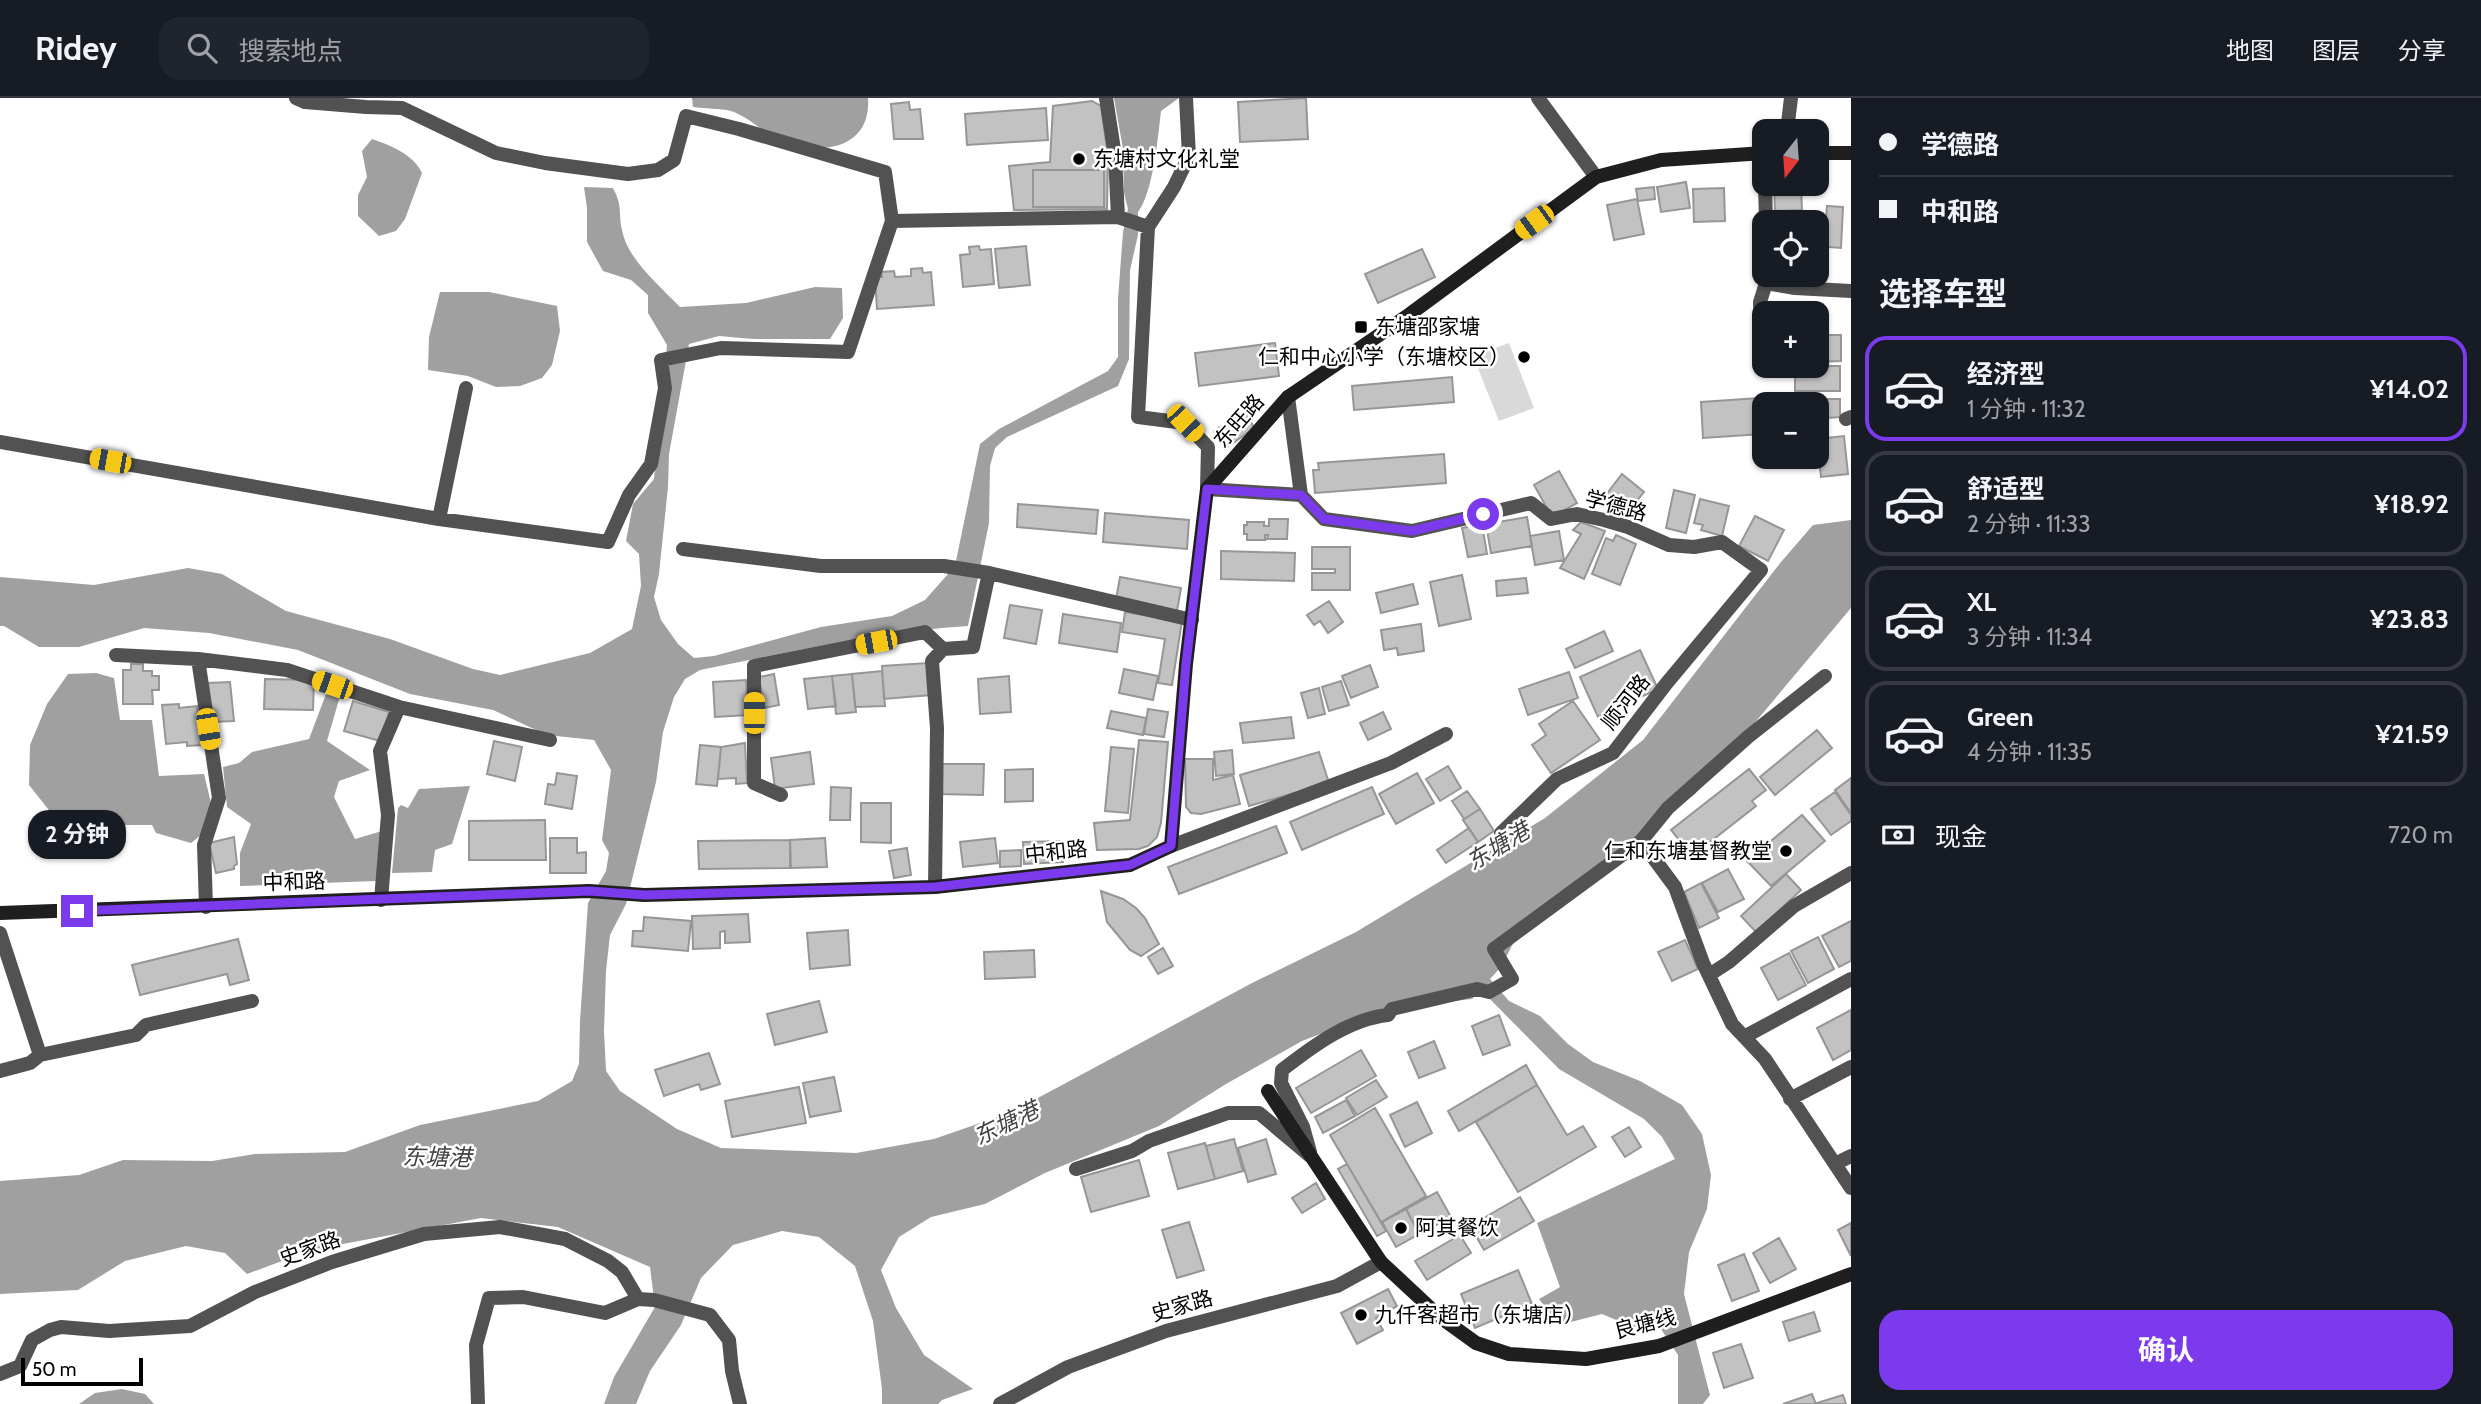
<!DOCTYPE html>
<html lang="zh">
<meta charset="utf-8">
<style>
:root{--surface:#171b24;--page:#20242c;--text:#f1f3f6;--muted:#9ea1a6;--line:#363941;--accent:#7c3aed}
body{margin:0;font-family:Cabin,"Noto Sans SC",sans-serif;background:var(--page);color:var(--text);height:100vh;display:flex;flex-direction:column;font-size:26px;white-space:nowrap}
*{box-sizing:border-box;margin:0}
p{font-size:23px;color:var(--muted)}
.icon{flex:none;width:38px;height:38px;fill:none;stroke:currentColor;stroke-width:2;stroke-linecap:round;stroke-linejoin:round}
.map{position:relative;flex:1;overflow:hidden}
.panel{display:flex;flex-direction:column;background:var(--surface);width:630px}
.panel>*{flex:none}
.guide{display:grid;align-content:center;height:154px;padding:0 28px;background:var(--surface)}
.needle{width:46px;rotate:197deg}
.tools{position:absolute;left:1752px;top:21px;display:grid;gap:14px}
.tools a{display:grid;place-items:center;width:77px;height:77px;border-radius:14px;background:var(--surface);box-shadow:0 2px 5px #0004;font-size:35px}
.scale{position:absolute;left:21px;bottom:18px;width:122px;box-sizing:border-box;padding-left:7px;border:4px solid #000;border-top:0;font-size:19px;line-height:24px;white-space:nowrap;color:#000;-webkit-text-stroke:5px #fff;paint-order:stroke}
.end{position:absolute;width:32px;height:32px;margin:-16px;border:9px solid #7c3aed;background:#fff;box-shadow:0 0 0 4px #fff}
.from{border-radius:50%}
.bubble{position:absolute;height:49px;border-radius:21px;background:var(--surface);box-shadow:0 2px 5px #0004;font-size:23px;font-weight:700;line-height:49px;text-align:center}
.car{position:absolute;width:21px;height:42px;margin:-21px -10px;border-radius:9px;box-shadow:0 0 5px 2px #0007;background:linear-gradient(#f5c518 24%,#345 0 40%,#f5c518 0 76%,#345 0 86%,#f5c518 0)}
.guide b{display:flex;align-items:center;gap:24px;height:66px;font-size:26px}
.guide b+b{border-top:2px solid var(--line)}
.guide i{width:18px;height:18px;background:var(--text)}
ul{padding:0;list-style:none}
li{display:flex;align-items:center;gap:21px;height:105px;margin:0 14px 10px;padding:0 14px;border:4px solid var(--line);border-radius:21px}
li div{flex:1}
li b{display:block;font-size:26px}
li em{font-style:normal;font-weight:700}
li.current{border-color:var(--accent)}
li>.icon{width:63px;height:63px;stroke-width:1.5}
h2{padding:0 28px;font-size:32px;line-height:84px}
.pay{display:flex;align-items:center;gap:18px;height:77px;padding:0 28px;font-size:26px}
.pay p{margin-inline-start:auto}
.cta{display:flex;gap:14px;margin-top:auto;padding:14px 28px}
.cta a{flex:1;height:80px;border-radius:21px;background:var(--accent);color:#fff;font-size:28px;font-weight:700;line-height:80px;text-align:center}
header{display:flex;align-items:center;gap:42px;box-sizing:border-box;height:98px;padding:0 35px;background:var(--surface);border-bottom:2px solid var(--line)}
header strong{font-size:33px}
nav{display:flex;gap:38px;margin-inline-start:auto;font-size:24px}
.search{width:490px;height:63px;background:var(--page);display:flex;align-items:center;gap:18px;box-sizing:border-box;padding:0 24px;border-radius:21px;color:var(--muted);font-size:26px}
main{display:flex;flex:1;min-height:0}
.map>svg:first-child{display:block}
</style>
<header>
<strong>Ridey</strong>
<div class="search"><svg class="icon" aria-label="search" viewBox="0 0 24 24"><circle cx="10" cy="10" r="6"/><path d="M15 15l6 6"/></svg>搜索地点</div>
<nav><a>地图</a><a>图层</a><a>分享</a></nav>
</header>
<main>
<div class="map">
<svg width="1851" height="1306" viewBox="0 0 1851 1306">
<rect width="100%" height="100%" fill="#fff"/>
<path fill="#d9d9d9" d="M1509,245L1534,310L1499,323L1473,258Z"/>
<path fill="#a0a0a0" d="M692,0H868C871,43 835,56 798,47C791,45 783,44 777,41C761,33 749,19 731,13C720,10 705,11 693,9Z
M1114,0H1179L1161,13C1158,39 1153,95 1138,114V137L1130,172L1129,261L1118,288L1007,339L995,350L990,368L989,425L968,528C877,534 789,554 700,572L685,581L674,599L663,634L656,684L626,806L610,837L606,873L604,933L606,973L620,993L677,1031L721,1050L856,1055L934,1041L1012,1014L1252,885L1356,834L1545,720L1643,642L1781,464L1813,427L1851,422V510L1695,696L1519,834L1501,869L1490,881L1509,903L1540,918L1568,946L1593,964L1640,983L1682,1007L1702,1036L1711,1077L1707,1111L1689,1154L1684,1196L1710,1297L1703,1306H1678V1257L1657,1225L1633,1229L1602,1216L1559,1227L1539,1201L1560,1189L1537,1125L1675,1061L1662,1039L1644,1021L1559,971L1481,892L1472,901L1384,911L1302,943L1226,986L1159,1028L1045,1075L985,1106L931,1119L899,1139L881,1172L896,1210L924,1257L973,1291L942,1302L938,1306H882V1291L873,1223L855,1168L819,1139L782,1133L733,1147L701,1180L681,1227L650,1273L636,1306H604L614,1279L655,1209L650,1169L558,1129L481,1120L311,1152L247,1176L225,1155L186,1148L125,1163L78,1192L0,1196V1083L79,1077L123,1062L212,1063L255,1056L345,1054L420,1027L538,1003L572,983L579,966L580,923L588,805L606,773L609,755L602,742L611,672L594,642L547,637L493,612L410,596L298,552L209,535L144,530L79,549H39L4,528H0V479L94,487L188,470L222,476L286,513L390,541L473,571L500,577L590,555L632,531L641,488L639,456L626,443L633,406L654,381L667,247L648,215V197L631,182L603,173L587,144V110L584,89L613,90C623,109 618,113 622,132C627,161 660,188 680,209L746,205L815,189L842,190L843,220L830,241H753L719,238L689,246L669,356L668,389L659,476L654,499L661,522L678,546L694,560L714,558L821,529L892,518L925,502L955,468L980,346L999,331L1108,273L1118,259V201L1123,134L1128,111L1124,95L1123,51Z
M372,41C390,47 413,56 422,75L405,121L396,133L379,138L358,118V97L367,79L362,53Z
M440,194H489L557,208L560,233L552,267L542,280L520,288L496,289L468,278L428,272L429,239Z
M96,575L114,580L120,622H152L159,678L204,676L212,709L206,733L191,745L156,735L152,727H119L118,717L99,715L89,722L75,719L56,721L29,687L30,647L47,606L68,576Z
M326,596L340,598L327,643L370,672L339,683L334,699L355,741L382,733L376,783L240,788V755L251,726L227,709L223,669L239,665L252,654L309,641Z
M470,688L452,746L435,752L432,774L392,775L398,710L401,707L408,710L419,691Z
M122,1291L145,1296L154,1306H79L95,1295Z"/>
<path fill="#c2c2c2" stroke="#969696" stroke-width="2" d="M1306,0L1308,41L1240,44L1238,4Z
M1092,3L1101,8L1108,58L1107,111L1014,112L1009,68L1050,64L1053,8Z
M909,4L910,12L920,11L923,41H894L891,6Z
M1046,10L1048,42L967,47L965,16Z
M1033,72H1104V109H1033Z
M1686,84L1690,110L1661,114L1657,89Z
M1774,86H1801L1802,112L1775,113Z
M1654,89L1655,101L1638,103L1636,91Z
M1724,90L1725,123L1694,124L1693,91Z
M1637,101L1644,136L1614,142L1607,107Z
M1827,108L1843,109L1841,150L1816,148V118L1826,119Z
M979,148L980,152L991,151L994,186L963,189L960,157L970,156L969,149Z
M1026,148L1030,187L999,190L995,151Z
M1422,151L1435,179L1378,205L1365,176Z
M922,170L923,175L931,174L934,207L877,211L875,179H882L881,174L894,173L895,179L911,178V171Z
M1816,237H1841V263L1816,264Z
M1275,245L1279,278L1199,288L1195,255Z
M1795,268H1840V293H1795Z
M1452,279L1454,304L1354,312L1352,288Z
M1759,300L1762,336L1703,340L1701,304Z
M1827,301H1840V319L1827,320Z
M1812,302H1827V321H1816V306H1812Z
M1246,313L1254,330L1225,351L1214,333Z
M1844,338L1848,376L1821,379L1817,341Z
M1444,356L1446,385L1315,395L1313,372H1319L1318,365Z
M1559,373L1577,405L1552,419L1534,387Z
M1622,376L1644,394L1624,419L1602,402Z
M1674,392L1695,397L1686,435L1666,430Z
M1700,401L1729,408L1722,438L1701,432L1703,427L1694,425Z
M1018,406L1098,412L1096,436L1017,429Z
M1105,415L1189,422L1187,451L1103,444Z
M1755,418L1784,432L1768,463L1739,448Z
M1527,419L1532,448L1491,455L1486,426Z
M1269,421H1288L1287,441H1267L1268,437H1265V442H1247V436H1244V427H1247V424H1264V428H1269Z
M1581,424L1605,433L1584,481L1560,470L1581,436L1573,432Z
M1482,426L1487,456L1468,459L1462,430Z
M1559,433L1564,462L1535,467L1530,438Z
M1616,437L1636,446L1620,487L1592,476L1606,440L1613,443Z
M1312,449H1350V492H1312V475H1335V471H1312Z
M1221,453L1295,455L1294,483L1221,481Z
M1462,477L1471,521L1439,528L1430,484Z
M1120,479L1181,490L1177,513L1116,502Z
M1526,480L1528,495L1497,498L1496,483Z
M1413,486L1418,506L1381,515L1376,495Z
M1329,503L1343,524L1328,535L1320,523L1314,527L1307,517Z
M1010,507L1042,512L1036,546L1004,540Z
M1125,514L1182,523L1172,587L1158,585L1165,541L1122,534Z
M1063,516L1121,525L1117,554L1059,545Z
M1421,526L1424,553L1398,557L1397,550L1384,552L1381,532Z
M1604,533L1613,553L1575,570L1566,551Z
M1640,552L1658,591L1598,619L1580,579Z
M928,565L931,597L884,601L882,568Z
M131,566H143V573H152V578H159V592H152L153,606H123V572H131Z
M1370,567L1378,589L1351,600L1342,578Z
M1124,571L1158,578L1153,602L1119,595Z
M882,573L885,608L855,609L852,576Z
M1569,574L1578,600L1528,617L1519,591Z
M774,576L779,607L764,610L759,579Z
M852,576L856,614L836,616L832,578Z
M832,578L836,608L808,611L804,581Z
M1009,578L1011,614L980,616L978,581Z
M265,581L314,582L313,612L264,611Z
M746,582L748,617L715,619L713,584Z
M1341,583L1349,607L1329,613L1322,589Z
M230,584L234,623L212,624L208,585Z
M1319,590L1325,616L1308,620L1301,595Z
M353,603L389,614L380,643L344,633Z
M1573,603L1600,642L1551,675L1532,647L1546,637L1539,626Z
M179,606V610L197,608L202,647L187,648V644L166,646L162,607Z
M1148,611L1168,614L1164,639L1144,636Z
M1111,613L1146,620L1143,637L1107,630Z
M1383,614L1391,631L1368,642L1360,625Z
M1291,619L1294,640L1243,645L1240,625Z
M1817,632L1832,650L1775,697L1760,679Z
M1139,642L1168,644L1161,725L1157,739L1148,748L1139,751L1097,752L1094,725L1130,722Z
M494,643L522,649L515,683L487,676Z
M745,645L747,685L736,686V680L718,681L721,649Z
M700,647L721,649L717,688L696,686Z
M1111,649L1134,651L1128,715L1105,713Z
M1232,652L1234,676L1216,678L1214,654Z
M810,654L814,686L775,691L771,660Z
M1319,654L1329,685L1249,708L1240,677Z
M1185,661H1213V682L1233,677L1240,706L1201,716L1191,715L1186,709Z
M938,666H984L983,697L938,696Z
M1448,668L1461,690L1440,703L1426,681Z
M1033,671V703L1005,704V672Z
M1749,671L1766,692L1752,703L1756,708L1692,758L1671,732Z
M557,675L577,678L572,711L545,706L548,686L555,687Z
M1417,675L1434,705L1396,726L1379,696Z
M1851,680V715L1835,692Z
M831,689L851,690L850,722H830Z
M1372,689L1384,716L1302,752L1290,724Z
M1467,693L1480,711L1464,721L1452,703Z
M1835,694L1851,717V723L1831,737L1811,711Z
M861,705H891V745L861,744Z
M1480,711L1494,733L1478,744L1463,722Z
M1802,717L1825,743L1771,788L1747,763Z
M545,722L546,762H469V723Z
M1276,728L1287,755L1179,796L1168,769Z
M1469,730L1478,744L1446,765L1437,752Z
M234,739L237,766L234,768V771L216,775L209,745Z
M550,740H577V755L586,754V775H550Z
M825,740L827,769L791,770L790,742Z
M995,740L998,765L963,769L960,744Z
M790,742V770L699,771L698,743Z
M1062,743L1063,764L1024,766L1023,744Z
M907,750L911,777L894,780L889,753Z
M1021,752V768L1000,769V753Z
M1728,771L1744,801L1718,814L1702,785Z
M1786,776L1801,792L1756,834L1741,818Z
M1701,785L1719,820L1699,830L1684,794Z
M1101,793L1123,801L1136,810L1145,820L1159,846L1141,858L1130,852L1107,824Z
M748,816L750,844L725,845V833L720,834V850L693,851L692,818Z
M644,819L691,823L688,853L632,848L633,833H643Z
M1851,823V863L1839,869L1822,838Z
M848,832L850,867L810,871L807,835Z
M1818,839L1834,871L1808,885L1791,853Z
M238,841L249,882L230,887L227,876L140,897L132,867Z
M1685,842L1698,871L1672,883L1658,854Z
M1163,850L1173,868L1158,876L1148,859Z
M1034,852L1035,879L985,881L984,854Z
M1789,855L1806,887L1778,902L1761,870Z
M819,903L827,934L775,947L767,916Z
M1851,912V952L1833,962L1817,930Z
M1499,917L1510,947L1483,957L1472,928Z
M1434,943L1445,970L1419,980L1408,954Z
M1361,952L1376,978L1311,1015L1296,990Z
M709,955L720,986L701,992L699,986L664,998L655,972Z
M1526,967L1537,987L1459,1033L1448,1013Z
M834,979L841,1013L810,1019L803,985Z
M1376,982L1387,999L1357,1017L1346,1000Z
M1537,987L1567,1037L1583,1028L1596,1049L1518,1094L1476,1024Z
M799,989L806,1025L732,1039L725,1003Z
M1346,1002L1355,1018L1323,1035L1315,1019Z
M1417,1004L1432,1035L1405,1049L1390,1017Z
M1375,1010L1426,1098L1381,1124L1330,1037Z
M1629,1029L1641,1049L1625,1059L1612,1039Z
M1234,1041L1243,1073L1215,1081L1206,1048Z
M1266,1041L1276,1076L1248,1084L1238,1050Z
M1205,1045L1215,1081L1178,1091L1168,1055Z
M1139,1062L1149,1098L1091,1114L1081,1079Z
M1347,1066L1386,1133L1377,1138L1338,1071Z
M1316,1085L1325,1101L1302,1115L1292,1100Z
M1437,1094L1451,1119L1419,1136L1406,1111Z
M1520,1099L1534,1123L1484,1152L1470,1128Z
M1406,1111L1419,1136L1396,1149L1382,1124Z
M1189,1124L1204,1172L1177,1180L1162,1132Z
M1851,1125V1158L1838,1132Z
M1460,1137L1471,1155L1427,1182L1415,1163Z
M1779,1140L1796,1171L1770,1185L1753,1155Z
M1744,1156L1759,1193L1732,1203L1718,1167Z
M1518,1172L1532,1206L1475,1230L1461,1196Z
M1388,1191L1397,1208L1376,1220L1383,1232L1357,1246L1341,1215Z
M1814,1214L1820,1233L1789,1243L1783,1224Z
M1741,1246L1753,1280L1724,1290L1713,1255Z
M1812,1296L1816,1306H1783Z
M1843,1297L1846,1306H1818L1817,1305Z"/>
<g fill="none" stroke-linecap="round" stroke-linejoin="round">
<path stroke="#525252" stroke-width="14" d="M296,0L305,4L366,9L402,10L496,55L545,65L628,76L658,72L674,62L686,18L739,31L885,74L892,123
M1106,0L1115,58L1118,119
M1186,0L1189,58L1174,89L1148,129L1138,319L1185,325L1208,349L1207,391L1301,397
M1538,0L1596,79
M1787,33L1791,0
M1761,55L1764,81
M1765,86L1766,124
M1766,185L1795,190L1851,193
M1762,271L1760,204L1766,185V177
M1288,299L1301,397L1324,421L1412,433L1531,405L1551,421L1577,416L1604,422L1628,429L1669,447L1694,449L1722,444L1761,472L1666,586L1613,655L1557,681L1501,735
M1846,321L1851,319
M0,344L439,421L608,444L629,397L651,366L665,290L661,262L721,250L848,254L892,123L1118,119L1148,129
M439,421L466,290
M683,451L821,468H944L989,475L1192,522
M116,557L198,561L287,572L399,609L550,642
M198,561L219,700L204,747L206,809
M781,697L754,685V568L925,534L943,551L973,549L989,475
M1641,743L1675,789L1703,865L1732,926L1765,961L1851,1090
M1171,748L1391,665L1446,636
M935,789L937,630L932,563L943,551
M381,802L388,717L380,653L399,609
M0,835L40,957
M1709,877L1729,864L1794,808L1851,775
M1744,939L1851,881
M0,973L30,965L40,957L136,937L146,927L252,903
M1790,1001L1851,969
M1310,1054L1303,1029L1281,985L1282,972C1313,948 1349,921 1388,917L1392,911L1477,891L1489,894L1512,881L1494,851L1641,743L1668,710L1749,638L1825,578
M1835,1066L1851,1058
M1076,1071L1132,1053L1149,1043L1228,1015H1259L1310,1058
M0,1276L20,1268L32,1242L50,1232L61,1229L109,1233L190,1228L255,1194L332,1164L424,1136L500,1129L565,1141L608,1163L622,1174L638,1201L654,1202L710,1217L729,1242L732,1273L740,1306
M478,1306L476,1247L489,1200L523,1199L605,1215L638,1201
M1000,1306L1068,1269L1166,1233L1337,1188L1381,1164"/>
<path stroke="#1f1f1f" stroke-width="14" d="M1816,55H1851
M0,815L589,793L644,797L935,789L1130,767L1171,748L1186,566L1207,391L1288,299L1410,216L1596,79L1661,62L1764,55
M1268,993L1381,1164L1440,1219L1476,1245L1509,1256L1586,1261L1659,1248L1851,1176"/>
</g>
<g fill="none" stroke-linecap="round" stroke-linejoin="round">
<path stroke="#7c3aed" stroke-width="9" d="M77,813L589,793L645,797L935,789L1130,767L1171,748L1186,566L1207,391L1301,397L1324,421L1412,433L1483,416"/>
</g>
<g fill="#000" stroke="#fff" stroke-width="2.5">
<circle cx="1079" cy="61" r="7"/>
<rect x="1354" y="222" width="14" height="14" rx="3.5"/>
<circle cx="1524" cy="259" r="7"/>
<circle cx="1786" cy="753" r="7"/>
<circle cx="1401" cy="1130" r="7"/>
<circle cx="1361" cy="1217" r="7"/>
</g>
<g text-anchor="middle" stroke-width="5" stroke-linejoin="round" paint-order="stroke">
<g font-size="21" fill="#000" stroke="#fff" text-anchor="start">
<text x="1093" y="68">东塘村文化礼堂</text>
<text x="1375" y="236">东塘邵家塘</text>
<text x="1510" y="266" text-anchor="end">仁和中心小学（东塘校区）</text>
<text x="1772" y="760" text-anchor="end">仁和东塘基督教堂</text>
<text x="1415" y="1137">阿其餐饮</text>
<text x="1375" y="1224">九仟客超市（东塘店）</text>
</g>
<g font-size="21" fill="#000" stroke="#fff">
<text transform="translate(1239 323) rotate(-49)" y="7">东旺路</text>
<text transform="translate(1616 408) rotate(15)" y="7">学德路</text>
<text transform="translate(1626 604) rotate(-52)" y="7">顺河路</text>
<text transform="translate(1056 754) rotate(-6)" y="7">中和路</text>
<text transform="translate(294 784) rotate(-2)" y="7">中和路</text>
<text transform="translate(310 1151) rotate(-20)" y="7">史家路</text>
<text transform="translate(1182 1208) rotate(-16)" y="7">史家路</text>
<text transform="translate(1645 1226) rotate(-14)" y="7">良塘线</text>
</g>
<g font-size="23" font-style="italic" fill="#414141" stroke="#fff">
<text transform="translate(1498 748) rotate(-31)" y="8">东塘港</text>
<text transform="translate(1006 1025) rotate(-26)" y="8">东塘港</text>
<text transform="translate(437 1059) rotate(1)" y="8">东塘港</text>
</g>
</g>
</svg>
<div class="tools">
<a><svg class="needle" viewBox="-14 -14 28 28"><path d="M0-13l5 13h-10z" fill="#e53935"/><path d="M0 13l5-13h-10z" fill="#9ea1a6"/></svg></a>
<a><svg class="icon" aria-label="locate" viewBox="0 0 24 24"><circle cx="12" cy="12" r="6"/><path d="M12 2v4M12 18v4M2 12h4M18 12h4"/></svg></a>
<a>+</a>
<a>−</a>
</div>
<div class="scale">50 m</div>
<i class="end from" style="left:1483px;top:416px"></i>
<i class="end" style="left:77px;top:813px"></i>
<div class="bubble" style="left:28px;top:712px;width:98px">2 分钟</div>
<i class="car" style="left:1534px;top:124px;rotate:234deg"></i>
<i class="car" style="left:1185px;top:325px;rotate:136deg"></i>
<i class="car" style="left:110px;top:363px;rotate:280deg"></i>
<i class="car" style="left:876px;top:544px;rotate:259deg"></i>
<i class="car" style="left:332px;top:587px;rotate:289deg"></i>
<i class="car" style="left:754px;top:615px;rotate:0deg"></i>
<i class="car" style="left:208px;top:631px;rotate:171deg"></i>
</div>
<section class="panel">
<div class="guide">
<b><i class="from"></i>学德路</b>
<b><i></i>中和路</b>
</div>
<h2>选择车型</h2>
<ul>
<li class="current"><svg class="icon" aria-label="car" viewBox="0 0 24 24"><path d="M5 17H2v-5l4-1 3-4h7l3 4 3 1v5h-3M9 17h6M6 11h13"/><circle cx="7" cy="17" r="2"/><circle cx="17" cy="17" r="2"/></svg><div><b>经济型</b><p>1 分钟 · 11:32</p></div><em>¥14.02</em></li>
<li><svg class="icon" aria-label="car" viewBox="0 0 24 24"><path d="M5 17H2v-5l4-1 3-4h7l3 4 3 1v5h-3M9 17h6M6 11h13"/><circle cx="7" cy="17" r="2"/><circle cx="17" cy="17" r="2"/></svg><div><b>舒适型</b><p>2 分钟 · 11:33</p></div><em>¥18.92</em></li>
<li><svg class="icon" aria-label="car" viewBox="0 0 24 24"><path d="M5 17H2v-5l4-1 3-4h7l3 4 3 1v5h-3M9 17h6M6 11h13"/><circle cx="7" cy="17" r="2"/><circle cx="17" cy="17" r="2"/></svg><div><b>XL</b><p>3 分钟 · 11:34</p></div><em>¥23.83</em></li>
<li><svg class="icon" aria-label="car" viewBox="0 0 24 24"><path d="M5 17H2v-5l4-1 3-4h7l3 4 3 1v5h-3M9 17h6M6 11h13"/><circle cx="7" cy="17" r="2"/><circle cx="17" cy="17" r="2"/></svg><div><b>Green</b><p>4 分钟 · 11:35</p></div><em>¥21.59</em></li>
</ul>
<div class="pay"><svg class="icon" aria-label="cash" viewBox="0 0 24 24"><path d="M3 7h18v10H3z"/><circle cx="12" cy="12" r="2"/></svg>现金<p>720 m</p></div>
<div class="cta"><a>确认</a></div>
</section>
</main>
